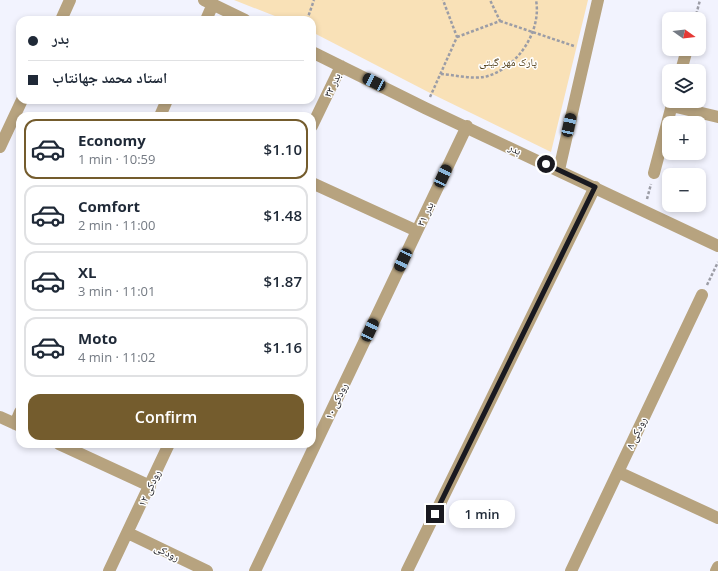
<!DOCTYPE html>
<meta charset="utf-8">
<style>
:root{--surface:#fff;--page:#f6f6f7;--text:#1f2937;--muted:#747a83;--line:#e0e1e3;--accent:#745c2d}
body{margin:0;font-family:"Open Sans","Noto Naskh Arabic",sans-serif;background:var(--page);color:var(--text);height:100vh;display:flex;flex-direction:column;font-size:15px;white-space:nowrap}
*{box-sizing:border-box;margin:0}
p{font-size:13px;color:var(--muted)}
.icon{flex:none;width:22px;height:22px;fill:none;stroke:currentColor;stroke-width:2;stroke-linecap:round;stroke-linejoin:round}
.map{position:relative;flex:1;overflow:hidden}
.side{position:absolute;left:16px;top:112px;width:300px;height:336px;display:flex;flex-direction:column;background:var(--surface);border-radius:12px;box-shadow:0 2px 6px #0003}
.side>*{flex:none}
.top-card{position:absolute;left:16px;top:16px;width:300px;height:88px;border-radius:12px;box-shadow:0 2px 6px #0003;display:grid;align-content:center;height:88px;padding:0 12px;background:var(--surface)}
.needle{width:26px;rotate:104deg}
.fabs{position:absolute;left:662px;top:12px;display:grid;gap:8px}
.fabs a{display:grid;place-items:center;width:44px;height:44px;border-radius:8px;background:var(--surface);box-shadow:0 2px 6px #0003;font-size:20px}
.end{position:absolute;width:18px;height:18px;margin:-9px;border:5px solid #191920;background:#fff;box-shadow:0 0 0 2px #fff}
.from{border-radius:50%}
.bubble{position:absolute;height:28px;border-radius:12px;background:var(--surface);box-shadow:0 2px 6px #0003;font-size:13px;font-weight:600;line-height:28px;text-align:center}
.car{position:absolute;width:12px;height:24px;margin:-12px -6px;border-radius:5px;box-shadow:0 0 3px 1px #0007;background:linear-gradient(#222 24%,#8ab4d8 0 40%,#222 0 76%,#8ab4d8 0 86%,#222 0)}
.top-card b{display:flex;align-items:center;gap:14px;height:38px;font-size:15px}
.top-card b+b{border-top:1px solid var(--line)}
.top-card i{width:10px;height:10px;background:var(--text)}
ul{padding:7px 0 0;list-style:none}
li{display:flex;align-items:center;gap:12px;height:60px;margin:0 8px 6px;padding:0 4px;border:2px solid var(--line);border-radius:12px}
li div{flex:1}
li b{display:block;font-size:15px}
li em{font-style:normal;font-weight:600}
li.active{border-color:var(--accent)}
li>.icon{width:36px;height:36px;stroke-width:1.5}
.primary-button{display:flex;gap:8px;margin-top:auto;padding:8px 12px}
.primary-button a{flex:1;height:46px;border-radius:12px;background:var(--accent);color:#fff;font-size:16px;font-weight:600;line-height:46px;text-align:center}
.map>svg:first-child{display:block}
</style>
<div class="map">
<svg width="718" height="571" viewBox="0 0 718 571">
<rect width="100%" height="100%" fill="#f2f3fe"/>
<path fill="#f9e1b7" d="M234,0H588L551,152L432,94L312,32V20H285Z"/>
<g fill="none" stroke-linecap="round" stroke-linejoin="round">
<path stroke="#9c9da6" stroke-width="2.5" stroke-dasharray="3 2" stroke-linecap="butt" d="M695,19L700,0
M307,20L314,0
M500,21L574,46
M457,37L500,21L490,0
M441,74C454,75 471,79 484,77C516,70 542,32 536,0
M430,97L457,37L443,0
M647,199L651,184
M707,285L718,262"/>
<path stroke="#b7a37f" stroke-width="12" d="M204,0L245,20
M61,20L70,0
M206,20L213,4
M312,52L425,108L718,246
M681,71L687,49
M672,106L718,117
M160,116L167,100
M312,126L341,66
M0,147L22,100
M559,170L598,0
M654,173L673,101
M312,183L417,231
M0,417L20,426
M15,424L20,412
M59,444L150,486
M618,472L718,518
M128,533L207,571
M109,571L169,444
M255,571L467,126
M407,571L595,187
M571,571L702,295
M716,571L718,567"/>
</g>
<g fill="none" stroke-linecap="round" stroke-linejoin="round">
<path stroke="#191920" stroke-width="5" d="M435,514L595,187L546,164"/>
</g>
<g text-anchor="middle" stroke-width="3" stroke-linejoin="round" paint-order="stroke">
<g font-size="11" fill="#56431d" stroke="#fff">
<text x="508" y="66">پارک مهر گیتی</text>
</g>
<g font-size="11" fill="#191920" stroke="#fff">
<text transform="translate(332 85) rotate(-65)" y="4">بدر ۳۳</text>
<text transform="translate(515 149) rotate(26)" y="4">بدر</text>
<text transform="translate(425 214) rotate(-65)" y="4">بدر ۳۱</text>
<text transform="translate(336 401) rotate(-65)" y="4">رودکی ۱۰</text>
<text transform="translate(636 433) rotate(-65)" y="4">رودکی ۸</text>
<text transform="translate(149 488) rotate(-65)" y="4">رودکی ۱۲</text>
<text transform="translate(167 552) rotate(26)" y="4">رودکی</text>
</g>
</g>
</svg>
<div class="fabs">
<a><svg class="needle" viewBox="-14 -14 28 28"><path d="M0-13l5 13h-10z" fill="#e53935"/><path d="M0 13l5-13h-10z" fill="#747a83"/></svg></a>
<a><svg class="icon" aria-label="layers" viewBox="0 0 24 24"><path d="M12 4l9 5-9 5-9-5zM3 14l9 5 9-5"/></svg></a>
<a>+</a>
<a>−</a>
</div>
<i class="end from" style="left:546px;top:164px"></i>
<i class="end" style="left:435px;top:514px"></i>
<div class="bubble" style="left:449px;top:500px;width:66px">1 min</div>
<i class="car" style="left:374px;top:82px;rotate:297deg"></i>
<i class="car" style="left:569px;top:125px;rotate:12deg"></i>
<i class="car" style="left:443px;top:176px;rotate:25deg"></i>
<i class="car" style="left:403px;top:260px;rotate:205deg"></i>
<i class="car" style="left:370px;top:330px;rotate:25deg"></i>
<div class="top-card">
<b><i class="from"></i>بدر</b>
<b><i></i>استاد محمد جهانتاب</b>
</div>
<section class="side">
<ul>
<li class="active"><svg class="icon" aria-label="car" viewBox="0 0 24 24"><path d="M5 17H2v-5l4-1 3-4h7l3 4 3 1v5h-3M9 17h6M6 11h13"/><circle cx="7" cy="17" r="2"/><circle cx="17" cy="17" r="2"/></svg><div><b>Economy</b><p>1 min · 10:59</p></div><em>$1.10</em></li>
<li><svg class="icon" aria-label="car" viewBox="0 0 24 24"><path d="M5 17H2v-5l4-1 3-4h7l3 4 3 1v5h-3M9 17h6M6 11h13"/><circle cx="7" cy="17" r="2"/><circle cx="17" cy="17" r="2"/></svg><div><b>Comfort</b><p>2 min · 11:00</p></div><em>$1.48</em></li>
<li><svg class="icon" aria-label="car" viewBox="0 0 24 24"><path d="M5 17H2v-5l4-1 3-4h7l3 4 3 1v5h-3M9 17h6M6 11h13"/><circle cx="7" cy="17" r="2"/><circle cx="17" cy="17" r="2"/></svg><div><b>XL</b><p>3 min · 11:01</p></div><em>$1.87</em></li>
<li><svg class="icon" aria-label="car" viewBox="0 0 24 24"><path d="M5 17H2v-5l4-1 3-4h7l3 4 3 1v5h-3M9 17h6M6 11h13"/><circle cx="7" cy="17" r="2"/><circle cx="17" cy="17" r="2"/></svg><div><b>Moto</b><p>4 min · 11:02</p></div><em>$1.16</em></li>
</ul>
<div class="primary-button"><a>Confirm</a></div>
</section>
</div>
